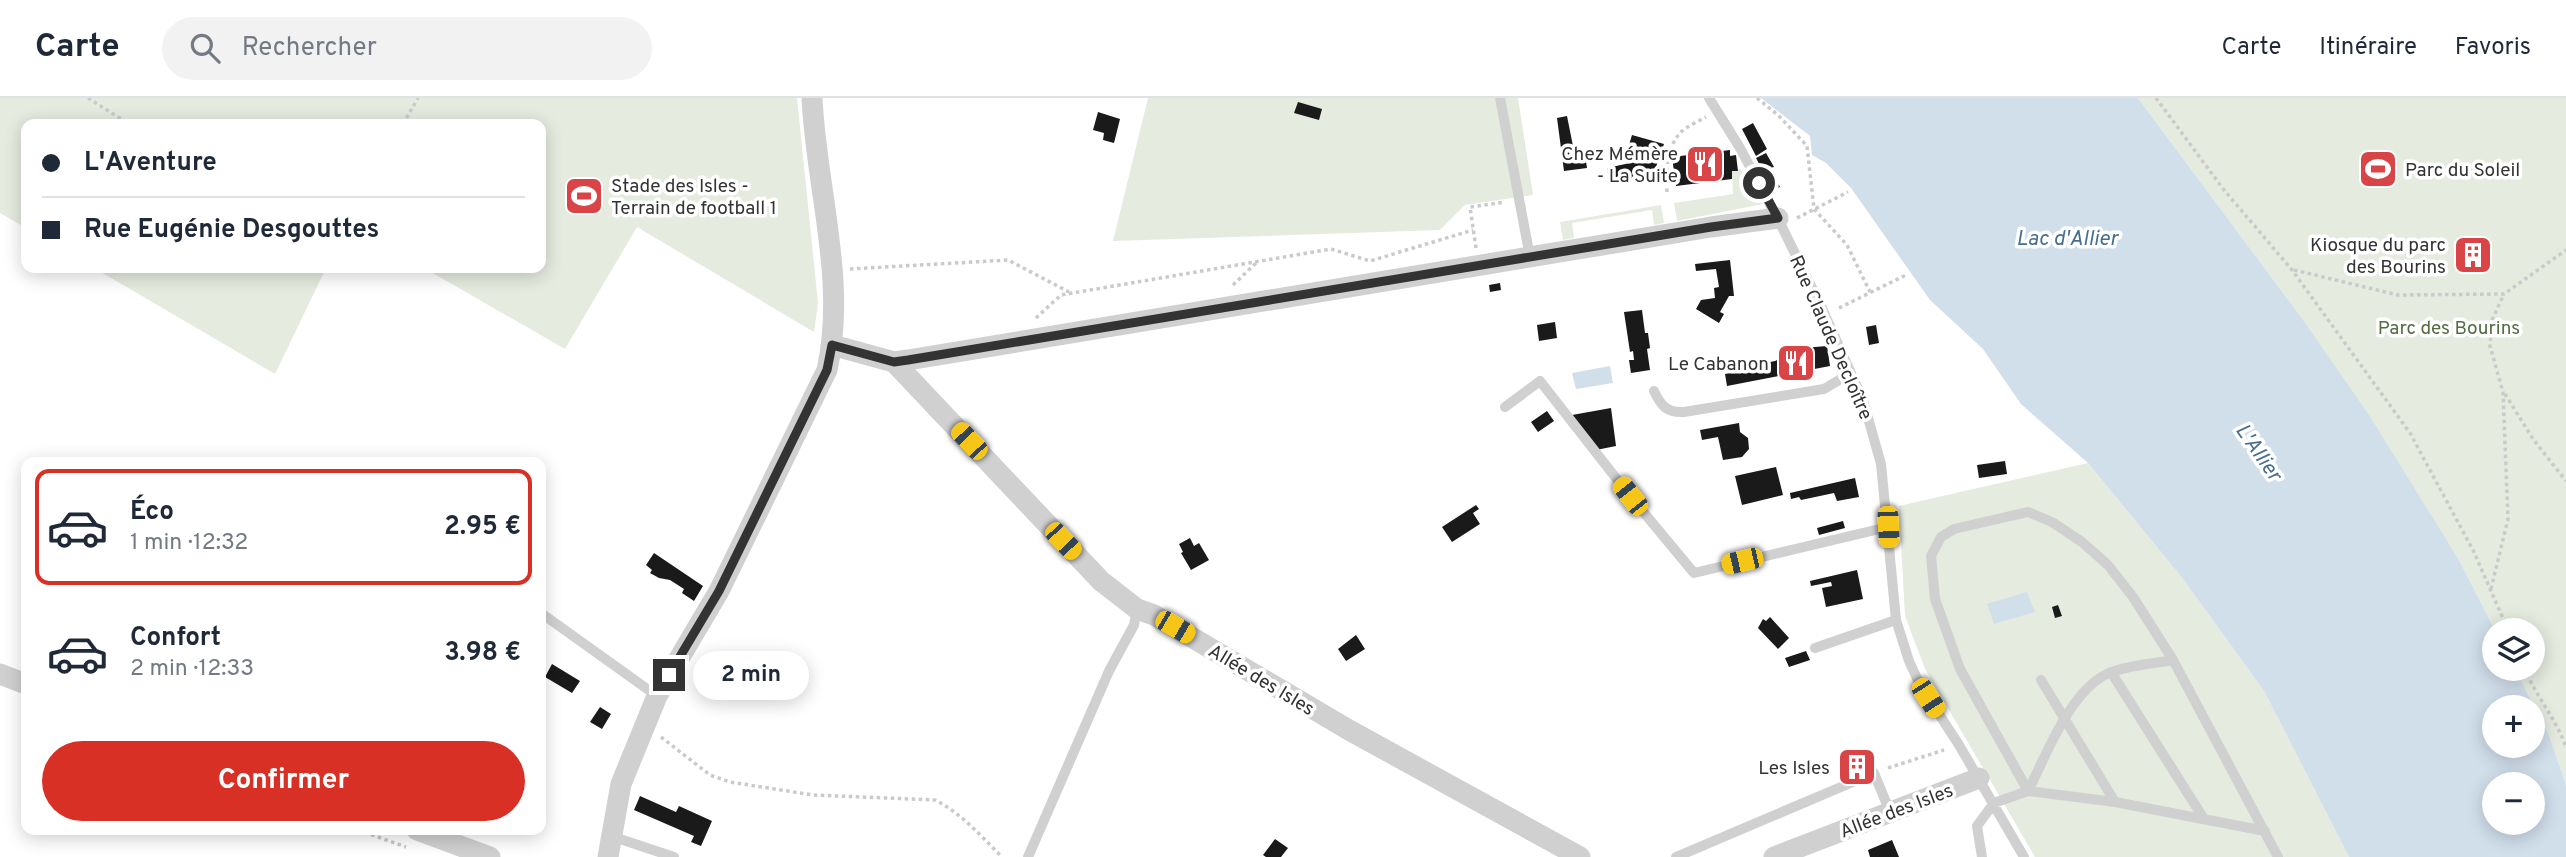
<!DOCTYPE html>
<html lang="fr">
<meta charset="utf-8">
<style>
:root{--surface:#fff;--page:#f2f2f3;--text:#1f2937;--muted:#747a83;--line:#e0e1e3;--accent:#d93025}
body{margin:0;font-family:Overpass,sans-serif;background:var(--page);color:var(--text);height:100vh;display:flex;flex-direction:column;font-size:26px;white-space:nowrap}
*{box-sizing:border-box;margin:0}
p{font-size:23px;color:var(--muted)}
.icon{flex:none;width:38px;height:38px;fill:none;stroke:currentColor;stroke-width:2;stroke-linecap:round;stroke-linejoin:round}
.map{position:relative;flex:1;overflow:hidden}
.details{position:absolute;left:21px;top:359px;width:525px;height:378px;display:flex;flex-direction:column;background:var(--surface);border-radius:14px;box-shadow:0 4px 18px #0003}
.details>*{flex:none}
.hud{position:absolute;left:21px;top:21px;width:525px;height:154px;border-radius:14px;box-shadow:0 4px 18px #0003;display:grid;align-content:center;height:154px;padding:0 21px;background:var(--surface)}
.buttons{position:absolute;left:2482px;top:520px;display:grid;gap:14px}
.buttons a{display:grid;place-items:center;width:63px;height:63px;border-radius:50%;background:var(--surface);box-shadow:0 4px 18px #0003;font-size:35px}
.end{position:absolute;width:32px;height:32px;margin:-16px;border:9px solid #333;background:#fff;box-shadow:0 0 0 4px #fff}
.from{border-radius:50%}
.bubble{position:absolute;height:49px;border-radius:24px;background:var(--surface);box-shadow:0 4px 18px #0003;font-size:23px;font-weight:700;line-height:49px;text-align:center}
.car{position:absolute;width:21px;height:42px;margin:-21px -10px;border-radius:9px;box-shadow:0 0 5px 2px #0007;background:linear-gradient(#f5c518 24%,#345 0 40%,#f5c518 0 76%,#345 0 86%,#f5c518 0)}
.hud b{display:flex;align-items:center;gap:24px;height:66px;font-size:26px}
.hud b+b{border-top:2px solid var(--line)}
.hud i{width:18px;height:18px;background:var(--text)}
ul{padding:12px 0 0;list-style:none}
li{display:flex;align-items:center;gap:21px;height:116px;margin:0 14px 10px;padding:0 7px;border:4px solid transparent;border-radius:14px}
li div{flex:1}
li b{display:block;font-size:26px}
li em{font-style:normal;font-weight:700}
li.on{border-color:var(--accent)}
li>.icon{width:63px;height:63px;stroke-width:1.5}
.button{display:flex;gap:14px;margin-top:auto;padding:14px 21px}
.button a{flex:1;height:80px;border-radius:42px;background:var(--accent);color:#fff;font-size:28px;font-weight:700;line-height:80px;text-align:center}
header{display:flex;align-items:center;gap:42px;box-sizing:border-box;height:98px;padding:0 35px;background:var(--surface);border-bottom:2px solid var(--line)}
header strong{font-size:33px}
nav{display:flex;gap:38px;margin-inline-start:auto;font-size:24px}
.search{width:490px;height:63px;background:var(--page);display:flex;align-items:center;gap:18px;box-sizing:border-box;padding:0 24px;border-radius:38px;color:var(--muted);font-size:26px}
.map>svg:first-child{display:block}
</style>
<header>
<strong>Carte</strong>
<div class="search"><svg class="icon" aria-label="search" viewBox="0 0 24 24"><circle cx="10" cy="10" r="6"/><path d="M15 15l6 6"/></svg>Rechercher</div>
<nav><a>Carte</a><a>Itinéraire</a><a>Favoris</a></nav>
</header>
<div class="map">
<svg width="2566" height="759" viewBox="0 0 2566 759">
<rect width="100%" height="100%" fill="#fff"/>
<path fill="#e5ebdf" d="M0,0H797L818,205L814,234L637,129L565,251L424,170H541V26H26V130L0,115Z
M1148,0H1518L1533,97L1465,107L1440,132L1113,143Z
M2138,0H2566V687L2549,637L2515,571L2532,570V532H2495L2459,462L2301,219Z
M1740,71L1742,74L1745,72L1763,106L1677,123L1674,105L1733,96L1732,73Z
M1661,107L1664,125L1654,127L1652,112L1572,125L1574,140L1563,142L1560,124Z
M94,170H326L275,276Z
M2088,365L2183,481L2264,593L2349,759H2035L1925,571L1905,518L1899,408Z"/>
<path fill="#d1dfeb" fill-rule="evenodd" d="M1761,0H2138L2301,219L2369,317L2459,462L2495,532L2494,570L2515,571L2549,637L2566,687V759H2349L2264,593L2183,481L2088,365L2021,306L1983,251L1930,202L1851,90L1826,65L1812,57L1810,38ZM2494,609H2532V648H2494ZM2494,686H2532V724H2494Z
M1610,268L1613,285L1576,291L1572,275Z
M2027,494L2035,514L1994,526L1987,506Z"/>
<path fill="#1a1a1a" d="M1298,4L1322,11L1319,22L1294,15Z
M1098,14L1120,21L1114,45L1103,42L1104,35L1093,32Z
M1567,18L1575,58L1585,57L1587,70L1564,73L1557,20Z
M1753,25L1767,51L1756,58L1742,31Z
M1632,37L1664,46L1656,69L1658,82L1639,84V80L1609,84L1607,70L1630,65L1628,50Z
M1730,52V58L1736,57L1738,73H1732V81L1676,88L1672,59Z
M1766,55L1774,69L1770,70L1780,89L1773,92L1756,60Z
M2470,142L2483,144L2489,154L2486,165L2483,167L2485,171L2480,174L2478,170H2465L2458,159L2460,148Z
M1730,162L1734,198H1729L1720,214L1724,216L1719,225L1696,211L1701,202L1715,200L1714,190L1719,189L1716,171L1696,173L1695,166Z
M1500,185L1501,192L1490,194L1489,187Z
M1642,212L1645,235H1648L1650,250L1647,251L1650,272L1631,275L1629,262H1634L1633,253L1630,254L1624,214Z
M1555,224L1557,240L1539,243L1537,227Z
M1876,227L1879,245L1869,247L1866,229Z
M1827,248L1830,268L1727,288L1725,276L1741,273L1740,270L1775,263L1803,250Z
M1611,310L1616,348L1596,352L1572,317Z
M1547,313L1554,323L1538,334L1531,324Z
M1739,325L1740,334L1748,340L1749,351L1742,359L1723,362L1718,339L1702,342L1700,332Z
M2005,363L2007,376L1979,380L1977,367Z
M1776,369L1783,397L1742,407L1735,378Z
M1855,380L1859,399L1837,403L1834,395L1801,402L1799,399L1791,401L1790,395Z
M1476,407L1479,411L1473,415L1480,426L1452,444L1442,429Z
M1843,423L1845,430L1819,437L1817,430Z
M1190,440L1194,448L1199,445L1209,462L1191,472L1181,455L1183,454L1179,446Z
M654,455L703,488L694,503L682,495L684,491L670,482L659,480L650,475L652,472L646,467Z
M1857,472L1863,501L1826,509L1822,490L1832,488L1831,484L1811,488L1810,483Z
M2058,507L2062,518L2055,520L2052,509Z
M1770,519L1789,540L1778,551L1758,530L1763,521L1766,523Z
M1356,537L1365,551L1346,563L1338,551Z
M1806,553L1810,562L1789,569L1785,560Z
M552,566L580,583L572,595L545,579Z
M600,609L611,616L602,631L590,624Z
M1860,662L1864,671L1855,675L1851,666Z
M640,698L676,714L679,708L712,723L701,748L691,744L694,738L634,712Z
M1275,741L1288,750L1281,759H1266L1263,757Z
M1892,742L1899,759H1870L1868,752Z"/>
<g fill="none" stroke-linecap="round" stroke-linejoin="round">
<path stroke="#cacaca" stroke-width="3.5" stroke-dasharray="3.5 3.5" stroke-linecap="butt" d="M88,0L129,26
M1757,0L1778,17L1807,48L1814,111L1847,147L1870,194
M2156,0L2224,92L2292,172L2410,335L2474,454L2508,532
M403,26L418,0
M1667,94C1666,73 1666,50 1681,34C1687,28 1699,23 1706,19
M1797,120L1848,94
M1476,150L1470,109L1505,104
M850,171L1008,162L1069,194
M2294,172L2398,197L2504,196L2566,152
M1233,187L1256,165
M1839,210L1906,177
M1036,220L1061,197L1331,151L1370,163L1473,132
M2505,296L2533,341L2566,383
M2491,491L2508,421L2503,294L2490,248L2492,222L2504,196
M2524,570C2536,598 2556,621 2566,649
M661,639L710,677L730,684L813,697L935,702C961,715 981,738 1002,759
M1888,670L1944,652
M358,732L406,749"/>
<path stroke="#d0d0d0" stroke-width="10" d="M1500,0L1530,159
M1709,0L1740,50L1781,127L1821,208L1863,302L1881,366L1896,522L1909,563L1920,587L1959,647L2024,759
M1654,293C1661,308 1667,315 1684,314L1824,291L1851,275
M1505,309L1540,283L1630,398L1694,475L1888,429
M541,515L657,598
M1815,550L1896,522
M2111,574L2204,721
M2041,582L2115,704
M2028,693L1960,571L1935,501L1931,458L1941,439L1954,431L2028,414L2052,424L2082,444L2108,467L2133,499L2173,562L2278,759
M2028,693C2047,656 2070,592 2109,575C2128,567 2153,566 2173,562
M611,738L674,759
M1028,759L1109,573L1134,527L1137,511
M1676,759L1874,675L1890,714
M1982,759L1977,728L1994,705L2028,693L2115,704L2265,733"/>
<path stroke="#d0d0d0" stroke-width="21" d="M832,247L894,264L908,262L1711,129L1778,120
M894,264L1101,483L1137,511L1154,517L1349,632L1580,759
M0,576L26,586
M417,732L490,759
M608,759L621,686L657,598L719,493L827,272C847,182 816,90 812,0
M1774,759L1979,680"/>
</g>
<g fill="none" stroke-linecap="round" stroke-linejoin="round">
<path stroke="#333" stroke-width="9" d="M669,577L719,493L827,272L832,247L894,264L908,262L1711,129L1778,120L1759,85"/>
</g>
<defs>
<symbol id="restaurant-square" viewBox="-11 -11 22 22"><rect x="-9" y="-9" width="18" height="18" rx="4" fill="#d94546" stroke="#fff"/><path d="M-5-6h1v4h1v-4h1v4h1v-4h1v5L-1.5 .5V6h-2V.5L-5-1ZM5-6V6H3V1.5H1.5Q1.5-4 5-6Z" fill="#fff"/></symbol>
<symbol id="stadium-square" viewBox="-11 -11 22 22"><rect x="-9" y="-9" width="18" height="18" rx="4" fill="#d94546" stroke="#fff"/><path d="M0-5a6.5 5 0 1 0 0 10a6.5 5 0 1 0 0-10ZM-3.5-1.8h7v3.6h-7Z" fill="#fff"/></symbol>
<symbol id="building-square" viewBox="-11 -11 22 22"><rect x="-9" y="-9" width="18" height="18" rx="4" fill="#d94546" stroke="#fff"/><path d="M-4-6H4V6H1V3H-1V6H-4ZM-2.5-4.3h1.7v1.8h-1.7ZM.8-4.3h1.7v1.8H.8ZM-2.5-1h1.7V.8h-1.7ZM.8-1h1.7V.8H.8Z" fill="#fff"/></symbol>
</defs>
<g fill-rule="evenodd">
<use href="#restaurant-square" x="1683" y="44" width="44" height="44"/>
<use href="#stadium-square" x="2356" y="49" width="44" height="44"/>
<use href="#stadium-square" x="562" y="76" width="44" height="44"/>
<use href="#building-square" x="2451" y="135" width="44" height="44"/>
<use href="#restaurant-square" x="1774" y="243" width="44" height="44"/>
<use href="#building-square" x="1835" y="647" width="44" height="44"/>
</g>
<g text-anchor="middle" stroke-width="7" stroke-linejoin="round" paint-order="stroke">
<g font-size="19" fill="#333" stroke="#fff" text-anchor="end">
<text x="1678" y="62">Chez Mémère<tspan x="1678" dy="22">- La Suite</tspan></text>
<text x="2405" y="78" text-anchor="start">Parc du Soleil</text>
<text x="611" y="94" text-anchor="start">Stade des Isles -<tspan x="611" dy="22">Terrain de football 1</tspan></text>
<text x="2446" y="153">Kiosque du parc<tspan x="2446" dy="22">des Bourins</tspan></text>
<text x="1769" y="272">Le Cabanon</text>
<text x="1830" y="676">Les Isles</text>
</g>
<g font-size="19" fill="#536c42" stroke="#fff">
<text x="2449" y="236">Parc des Bourins</text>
</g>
<g font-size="19" fill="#333" stroke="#fff">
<text transform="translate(1832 239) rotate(66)" y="7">Rue Claude Decloître</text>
<text transform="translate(1262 581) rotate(31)" y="7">Allée des Isles</text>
<text transform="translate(1896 712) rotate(-21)" y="7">Allée des Isles</text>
</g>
<g font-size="21" font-style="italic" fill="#456e90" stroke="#fff">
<text x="2067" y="147">Lac d'Allier</text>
<text transform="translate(2259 354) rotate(55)" y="7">L'Allier</text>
</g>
</g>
</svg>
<div class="buttons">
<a><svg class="icon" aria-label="layers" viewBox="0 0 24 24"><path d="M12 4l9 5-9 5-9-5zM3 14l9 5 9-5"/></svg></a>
<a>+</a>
<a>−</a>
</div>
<i class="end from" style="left:1759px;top:85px"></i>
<i class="end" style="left:669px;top:577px"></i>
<div class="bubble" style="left:693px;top:553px;width:116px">2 min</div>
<i class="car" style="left:969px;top:343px;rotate:317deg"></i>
<i class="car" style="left:1630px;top:398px;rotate:322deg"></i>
<i class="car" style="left:1888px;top:429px;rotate:177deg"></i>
<i class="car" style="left:1063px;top:443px;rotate:137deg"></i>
<i class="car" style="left:1742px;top:463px;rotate:257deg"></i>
<i class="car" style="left:1175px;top:529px;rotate:120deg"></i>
<i class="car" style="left:1928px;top:600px;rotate:147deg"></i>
<div class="hud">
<b><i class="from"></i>L'Aventure</b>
<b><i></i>Rue Eugénie Desgouttes</b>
</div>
<section class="details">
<ul>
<li class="on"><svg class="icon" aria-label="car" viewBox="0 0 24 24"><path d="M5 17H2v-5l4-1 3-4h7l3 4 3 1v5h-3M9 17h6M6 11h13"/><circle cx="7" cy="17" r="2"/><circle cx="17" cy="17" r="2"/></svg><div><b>Éco</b><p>1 min · 12:32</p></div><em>2.95 €</em></li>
<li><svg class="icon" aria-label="car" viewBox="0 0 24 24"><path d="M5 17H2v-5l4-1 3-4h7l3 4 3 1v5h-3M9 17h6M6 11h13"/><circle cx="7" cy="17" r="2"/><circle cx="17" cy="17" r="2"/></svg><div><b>Confort</b><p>2 min · 12:33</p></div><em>3.98 €</em></li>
</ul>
<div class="button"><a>Confirmer</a></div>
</section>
</div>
